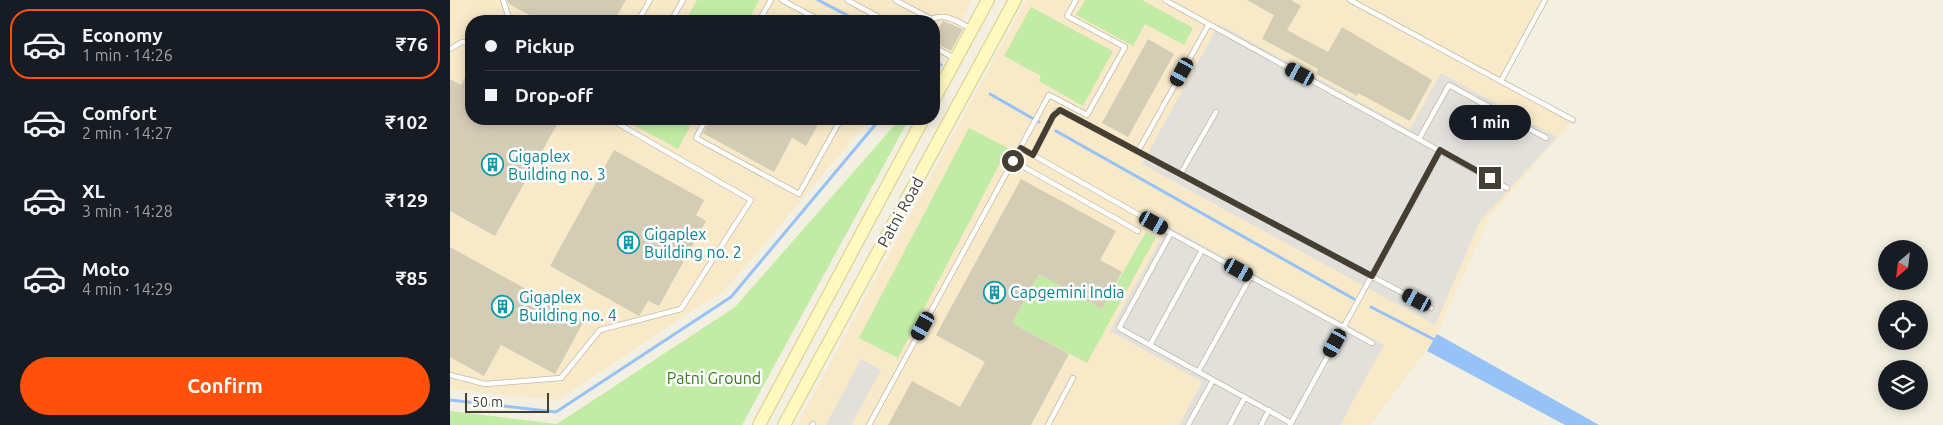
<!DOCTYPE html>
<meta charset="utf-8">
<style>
:root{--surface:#171b24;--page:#20242c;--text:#f1f3f6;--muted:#9ea1a6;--line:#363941;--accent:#ff510c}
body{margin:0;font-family:Ubuntu,sans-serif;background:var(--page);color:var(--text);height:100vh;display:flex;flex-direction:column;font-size:19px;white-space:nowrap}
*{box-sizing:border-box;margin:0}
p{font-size:16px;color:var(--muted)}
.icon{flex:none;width:28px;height:28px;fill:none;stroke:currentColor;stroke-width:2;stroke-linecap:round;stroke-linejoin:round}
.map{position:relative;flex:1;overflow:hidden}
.sheet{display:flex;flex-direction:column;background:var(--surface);width:450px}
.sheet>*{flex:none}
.guide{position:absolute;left:15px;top:15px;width:475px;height:110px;border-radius:20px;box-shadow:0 2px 12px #0003;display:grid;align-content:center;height:110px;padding:0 20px;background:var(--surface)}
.needle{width:32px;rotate:208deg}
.fabs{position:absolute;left:1428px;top:240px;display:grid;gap:10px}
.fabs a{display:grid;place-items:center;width:50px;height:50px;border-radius:50%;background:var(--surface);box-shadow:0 2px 12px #0003;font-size:25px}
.scale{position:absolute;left:15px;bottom:12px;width:84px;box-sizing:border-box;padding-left:5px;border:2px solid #443f32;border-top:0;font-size:14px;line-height:18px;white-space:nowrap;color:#443f32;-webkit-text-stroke:4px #fff;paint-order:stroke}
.end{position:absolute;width:22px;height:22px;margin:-11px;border:6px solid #443f32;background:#fff;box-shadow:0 0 0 2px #fff}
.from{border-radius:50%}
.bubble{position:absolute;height:35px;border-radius:18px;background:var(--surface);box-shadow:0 2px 12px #0003;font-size:16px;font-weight:700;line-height:35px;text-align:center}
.car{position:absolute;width:15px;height:30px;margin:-15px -8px;border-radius:6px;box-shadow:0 0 4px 1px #0007;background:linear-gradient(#222 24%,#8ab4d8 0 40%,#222 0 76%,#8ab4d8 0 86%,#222 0)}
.guide b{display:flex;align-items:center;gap:18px;height:48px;font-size:19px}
.guide b+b{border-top:1px solid var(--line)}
.guide i{width:12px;height:12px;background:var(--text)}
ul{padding:9px 0 0;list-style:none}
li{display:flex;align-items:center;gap:15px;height:70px;margin:0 10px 8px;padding:0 10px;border:2px solid transparent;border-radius:20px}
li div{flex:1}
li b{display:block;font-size:19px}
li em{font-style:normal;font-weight:700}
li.current{border-color:var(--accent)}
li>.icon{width:45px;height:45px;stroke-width:1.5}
.action{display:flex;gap:10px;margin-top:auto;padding:10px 20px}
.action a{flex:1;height:58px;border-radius:30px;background:var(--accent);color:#fff;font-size:20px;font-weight:700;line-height:58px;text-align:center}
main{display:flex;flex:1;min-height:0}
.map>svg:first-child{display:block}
</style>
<main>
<section class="sheet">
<ul>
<li class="current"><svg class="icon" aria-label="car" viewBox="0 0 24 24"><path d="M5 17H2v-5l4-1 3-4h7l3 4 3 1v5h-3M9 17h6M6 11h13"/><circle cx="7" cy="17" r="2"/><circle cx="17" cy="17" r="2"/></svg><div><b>Economy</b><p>1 min · 14:26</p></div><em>₹76</em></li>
<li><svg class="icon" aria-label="car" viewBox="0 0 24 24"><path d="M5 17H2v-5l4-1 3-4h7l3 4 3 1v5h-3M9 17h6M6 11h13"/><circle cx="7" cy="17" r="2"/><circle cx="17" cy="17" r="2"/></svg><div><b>Comfort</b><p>2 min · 14:27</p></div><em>₹102</em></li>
<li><svg class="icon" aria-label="car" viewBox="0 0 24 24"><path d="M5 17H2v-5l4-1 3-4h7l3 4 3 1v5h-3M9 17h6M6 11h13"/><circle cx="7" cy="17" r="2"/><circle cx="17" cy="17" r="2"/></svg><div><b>XL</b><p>3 min · 14:28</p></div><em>₹129</em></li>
<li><svg class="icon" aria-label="car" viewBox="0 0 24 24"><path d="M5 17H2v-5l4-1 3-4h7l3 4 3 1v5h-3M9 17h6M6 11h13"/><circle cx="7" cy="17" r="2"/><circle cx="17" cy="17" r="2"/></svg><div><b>Moto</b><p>4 min · 14:29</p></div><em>₹85</em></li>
</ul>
<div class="action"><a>Confirm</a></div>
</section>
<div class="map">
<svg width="1493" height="425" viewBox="0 0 1493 425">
<rect width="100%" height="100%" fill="#f3f0e1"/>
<path fill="#f8eac9" d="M0,0H522L484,71V21H21V119H420L276,289L107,400L0,389Z
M576,0H1095L1051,81L1123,120L1039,218L984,340L920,425H347Z"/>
<path fill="#c2eca5" d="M247,0H309L298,21H235Z
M635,0H692L743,28L734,45L695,24L683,46L626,15Z
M581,7L663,51L633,106L589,81L591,76L554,56Z
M182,119H244L228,149L180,123Z
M450,119H459L292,425H0V411L107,424L285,307Z
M519,128L558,148L448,358L409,338Z
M696,232L706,237L637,363L562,323L589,274L652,309Z"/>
<path fill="#e2e0db" d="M769,24L960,129L991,73L1107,137L1030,221L985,325L692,164Z
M718,226L934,345L890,425H729L752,382L660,331Z
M411,359L431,370L401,425H376Z"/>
<path fill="#96c2f7" d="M987,334L1149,425H1115L977,351Z"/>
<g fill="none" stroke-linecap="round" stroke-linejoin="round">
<path stroke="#96c2f7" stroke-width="3" d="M368,0L408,21
M484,62L491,65
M540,94L589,122
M606,131L904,299
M921,307L987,341
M0,400L106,412L281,297L430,119"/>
</g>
<path fill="#d4cdb6" d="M57,0H176L164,21H90L59,4Z
M797,0H841L851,6L837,30L878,52L892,27L982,80L960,121L908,93L907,96L866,74L868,69L812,39L824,15Z
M493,21L513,29L501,51L484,42V37Z
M698,39L724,54L678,137L652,123Z
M21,66V119H110L45,236L0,211V79L11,85Z
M261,119H371L356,146L342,138L324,172L253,133Z
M164,150L254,200L246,215L256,221L209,306L198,301L189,316L100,266Z
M571,179L666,231L650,260L672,272L652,309L589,274L562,323L619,354L581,425H438L462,381L510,407L535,362L486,335Z
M0,247L134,321L105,374L51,345L34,376L0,357Z"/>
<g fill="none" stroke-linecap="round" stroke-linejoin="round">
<defs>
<path id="lane" d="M53,0L59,18L62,21
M332,0L371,21
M397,0L436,21
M445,0L481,19C496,13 506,21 520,28
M715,0L990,151L840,425
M900,0L1123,120
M188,21L200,0
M221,21L233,0
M309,21L321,0
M484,47L504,58
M0,49L12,42L21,43
M1051,81L1095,0
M256,119L246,138L349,194L391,119
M969,139L999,85L1096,138
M571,148L583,155
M688,151L759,24
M990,151L1057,188
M563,161L599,95L637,115L675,47L617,16L626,0
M731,173L766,112
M721,233L583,155L606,111L610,110L981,308
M700,345L752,250
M748,372L801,276
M0,375L35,384L111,378L150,330L231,309L301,200L160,119
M841,423L669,328L721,233L922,343
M362,425L363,424
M419,425L563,161L688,231
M598,425L623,378
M738,425L763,380
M780,425L795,397
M811,425L819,410"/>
<path id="secondary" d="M484,99L538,0
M309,425L473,119
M334,425L565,0"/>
</defs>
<use href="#lane" stroke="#c1bca6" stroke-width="6"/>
<use href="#secondary" stroke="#d7ce8b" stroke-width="14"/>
<use href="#lane" stroke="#fff" stroke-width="4.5"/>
<use href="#secondary" stroke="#fff8bf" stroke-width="12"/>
</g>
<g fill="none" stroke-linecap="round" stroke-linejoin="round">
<path stroke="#443f32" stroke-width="6" d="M563,161L571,148L583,155L603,116L610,110L922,276L990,150L1040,178"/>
</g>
<defs>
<symbol id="building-ring" viewBox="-11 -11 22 22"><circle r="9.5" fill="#fff" stroke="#0f9aa8" stroke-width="1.5"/><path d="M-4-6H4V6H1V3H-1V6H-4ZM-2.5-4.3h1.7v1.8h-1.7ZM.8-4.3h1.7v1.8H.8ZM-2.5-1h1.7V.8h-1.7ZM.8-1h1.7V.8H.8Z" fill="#0f9aa8"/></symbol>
</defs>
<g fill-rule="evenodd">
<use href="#building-ring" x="30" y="152" width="25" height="25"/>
<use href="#building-ring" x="166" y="230" width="25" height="25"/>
<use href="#building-ring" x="532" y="280" width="25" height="25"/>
<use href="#building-ring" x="40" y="294" width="25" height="25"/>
</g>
<g text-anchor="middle" stroke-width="5" stroke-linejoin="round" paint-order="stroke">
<g font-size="16" fill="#0d838f" stroke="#fff" text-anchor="start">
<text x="58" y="162">Gigaplex<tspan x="58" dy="18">Building no. 3</tspan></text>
<text x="194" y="240">Gigaplex<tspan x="194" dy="18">Building no. 2</tspan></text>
<text x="560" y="298">Capgemini India</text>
<text x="69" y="303">Gigaplex<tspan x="69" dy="18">Building no. 4</tspan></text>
</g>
<g font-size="16" fill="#443f32" stroke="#fff">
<text transform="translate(450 212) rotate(-61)" y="6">Patni Road</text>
</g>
<g font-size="16" fill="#367b20" stroke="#fff">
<text x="264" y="384">Patni Ground</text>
</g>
</g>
</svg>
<div class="fabs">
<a><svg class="needle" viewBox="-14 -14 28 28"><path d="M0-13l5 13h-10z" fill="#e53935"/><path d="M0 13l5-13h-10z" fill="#9ea1a6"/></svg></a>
<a><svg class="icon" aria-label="locate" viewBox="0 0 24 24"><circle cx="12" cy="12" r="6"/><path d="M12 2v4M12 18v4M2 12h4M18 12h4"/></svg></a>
<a><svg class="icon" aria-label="layers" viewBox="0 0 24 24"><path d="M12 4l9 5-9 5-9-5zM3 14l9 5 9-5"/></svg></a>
</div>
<div class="scale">50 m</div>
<i class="end from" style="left:563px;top:161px"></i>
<i class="end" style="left:1040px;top:178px"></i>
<div class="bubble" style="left:999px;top:105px;width:82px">1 min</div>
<i class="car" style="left:732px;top:72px;rotate:209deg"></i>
<i class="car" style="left:850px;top:74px;rotate:298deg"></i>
<i class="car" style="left:704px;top:223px;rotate:119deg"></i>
<i class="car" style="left:789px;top:270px;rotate:119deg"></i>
<i class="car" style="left:967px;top:300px;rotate:298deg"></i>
<i class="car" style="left:473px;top:326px;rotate:209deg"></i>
<i class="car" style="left:885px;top:343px;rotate:209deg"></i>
<div class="guide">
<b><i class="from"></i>Pickup</b>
<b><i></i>Drop-off</b>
</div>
</div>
</main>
